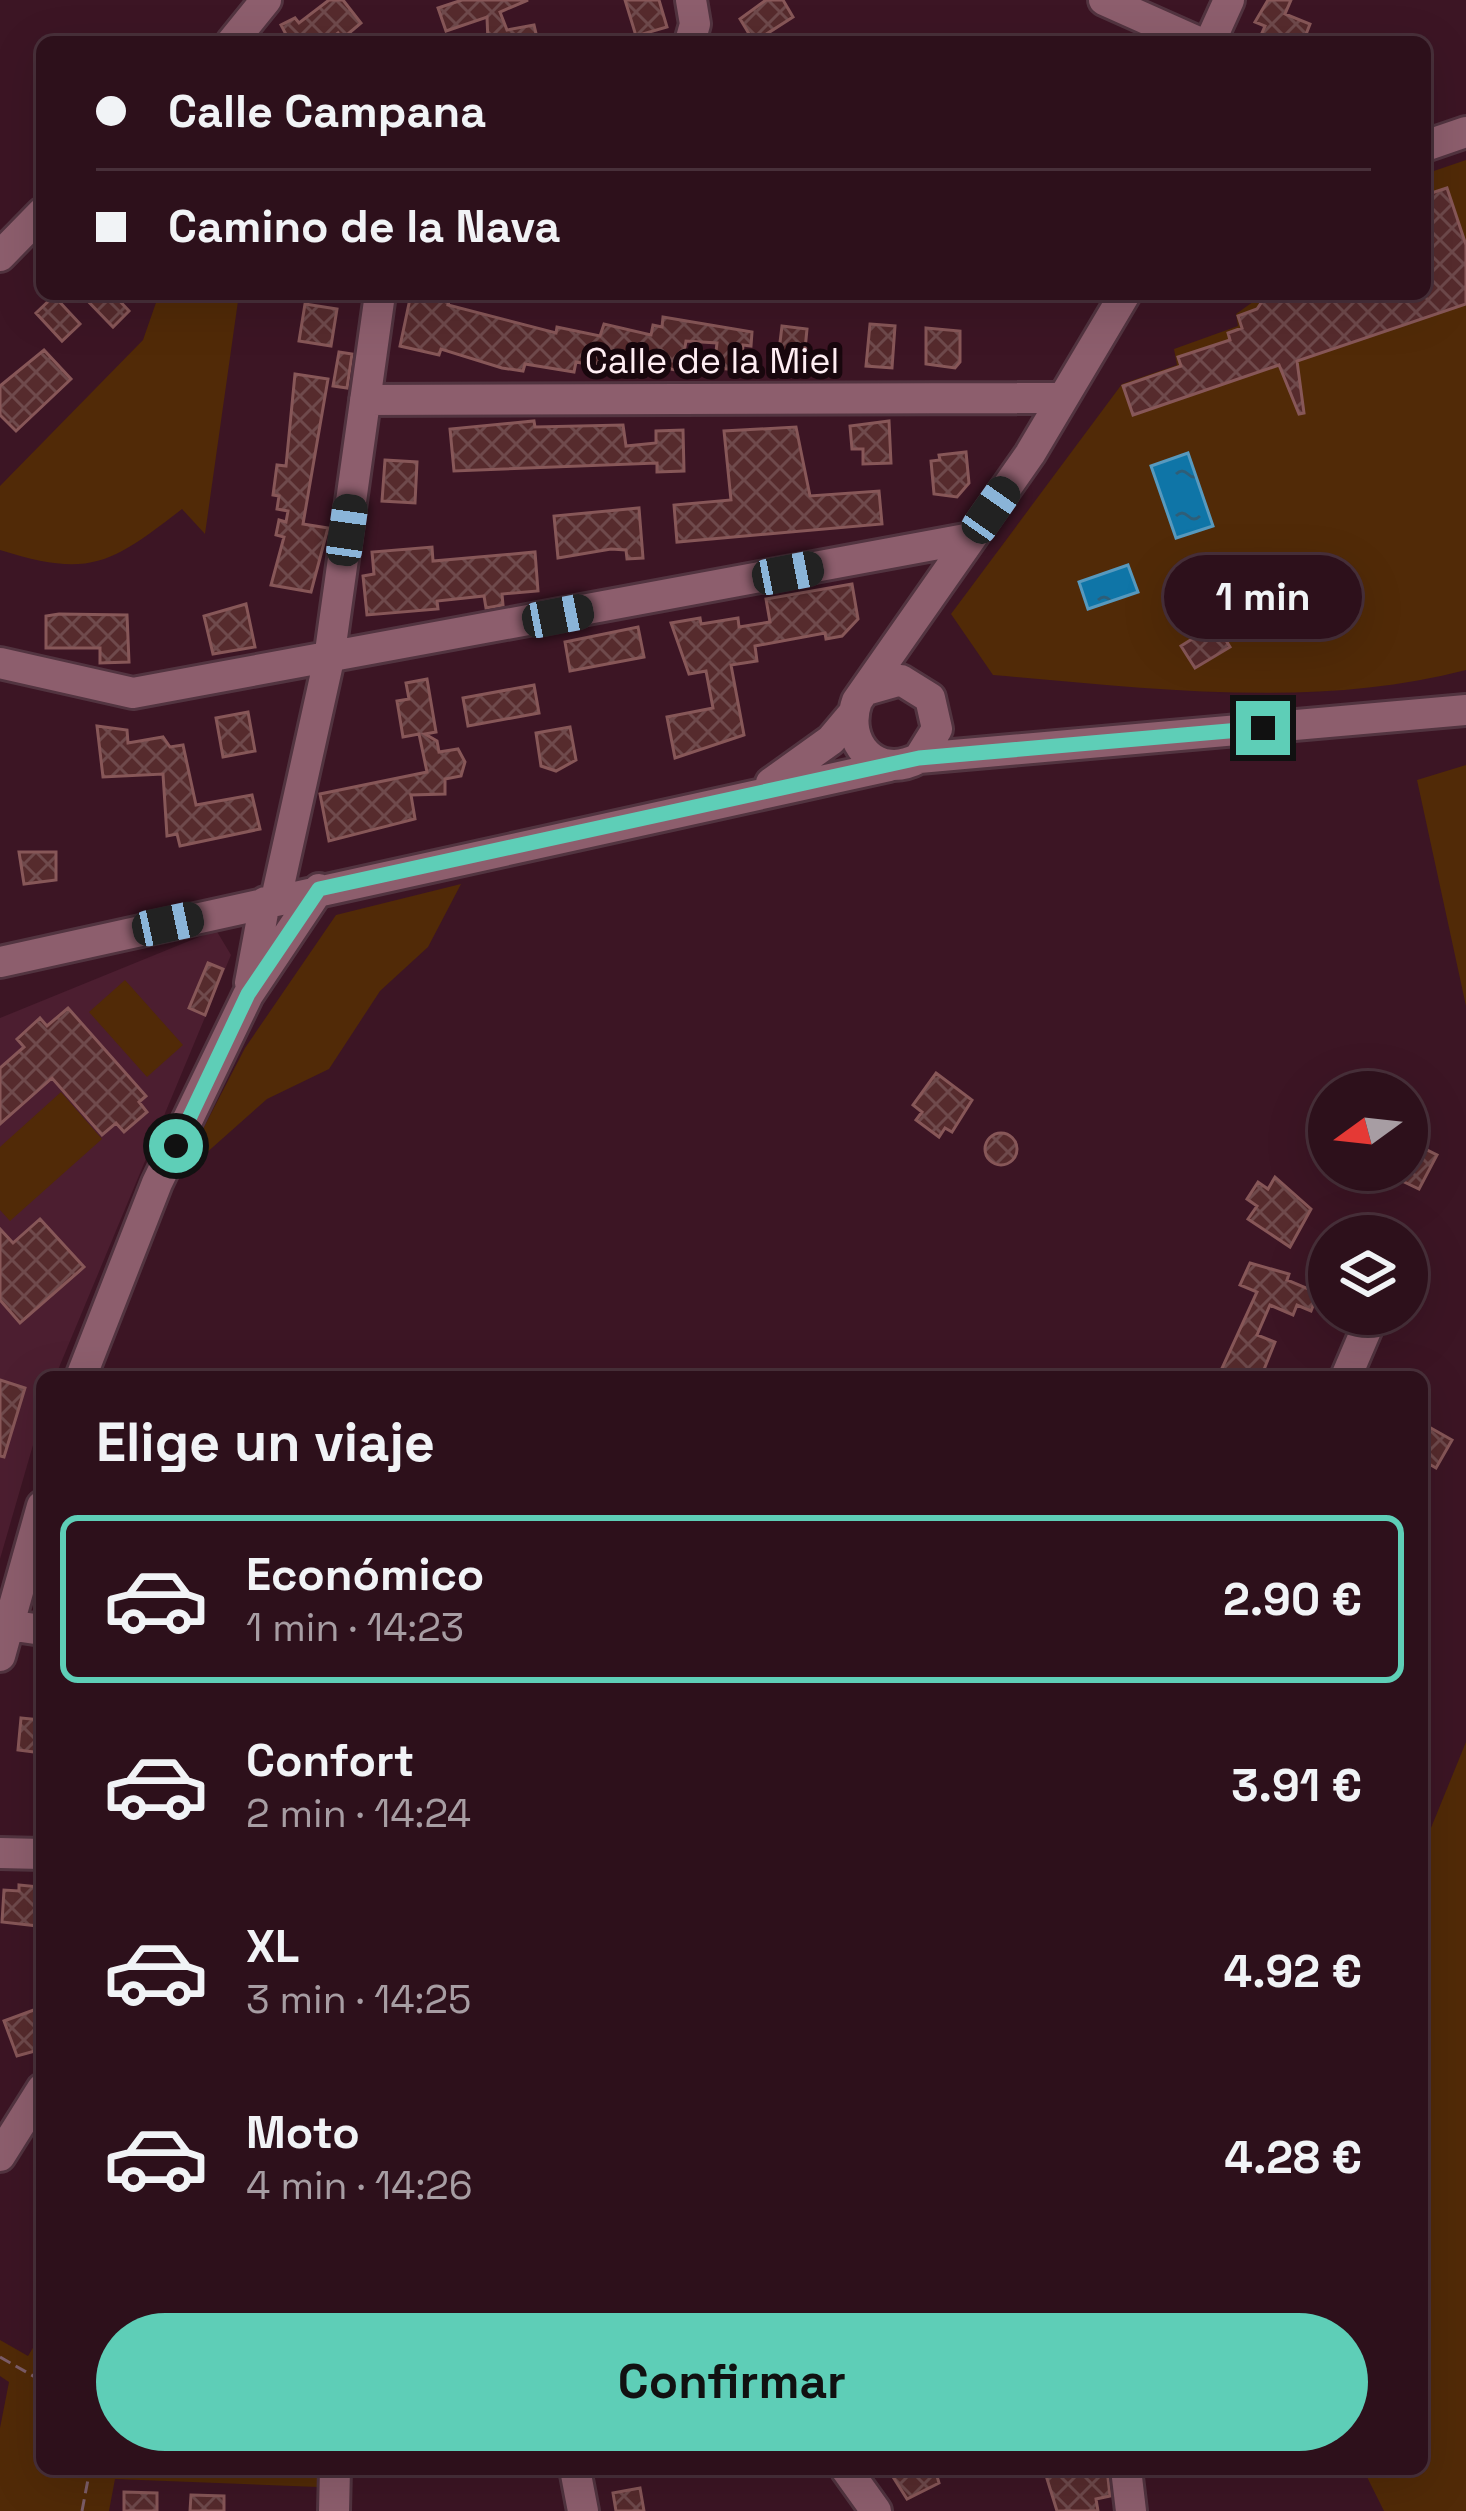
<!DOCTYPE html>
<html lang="es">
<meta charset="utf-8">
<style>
:root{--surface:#2d101b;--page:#351924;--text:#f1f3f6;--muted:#a79da3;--line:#48303a;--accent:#5eceb7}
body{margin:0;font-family:"Space Grotesk",sans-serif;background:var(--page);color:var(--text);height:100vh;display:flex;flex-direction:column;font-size:45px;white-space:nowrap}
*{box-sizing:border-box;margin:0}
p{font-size:39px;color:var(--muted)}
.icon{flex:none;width:66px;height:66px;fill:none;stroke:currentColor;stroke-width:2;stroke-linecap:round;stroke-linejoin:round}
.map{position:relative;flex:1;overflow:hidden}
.panel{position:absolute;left:36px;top:1371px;width:1392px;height:1104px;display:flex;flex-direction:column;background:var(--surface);border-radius:18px;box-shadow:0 12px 48px #0002,0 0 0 3px var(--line)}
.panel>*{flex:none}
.guide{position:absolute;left:36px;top:36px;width:1395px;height:264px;border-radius:18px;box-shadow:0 12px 48px #0002,0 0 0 3px var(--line);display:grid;align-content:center;height:264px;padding:0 60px;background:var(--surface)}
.needle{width:78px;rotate:255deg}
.tools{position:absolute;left:1308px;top:1071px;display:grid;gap:24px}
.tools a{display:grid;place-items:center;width:120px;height:120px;border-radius:50%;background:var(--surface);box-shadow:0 12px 48px #0002,0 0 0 3px var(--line);font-size:60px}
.end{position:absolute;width:54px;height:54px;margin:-27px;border:15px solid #5eceb7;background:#111;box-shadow:0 0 0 6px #111}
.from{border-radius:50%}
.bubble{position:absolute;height:84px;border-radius:42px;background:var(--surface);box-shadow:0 12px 48px #0002,0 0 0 3px var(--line);font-size:39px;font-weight:800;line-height:84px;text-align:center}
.car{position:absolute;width:36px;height:72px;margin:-36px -18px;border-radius:15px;box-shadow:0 0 9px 3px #0007;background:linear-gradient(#222 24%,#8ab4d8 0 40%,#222 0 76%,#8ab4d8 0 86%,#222 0)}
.guide b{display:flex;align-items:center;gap:42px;height:114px;font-size:45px}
.guide b+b{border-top:3px solid var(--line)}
.guide i{width:30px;height:30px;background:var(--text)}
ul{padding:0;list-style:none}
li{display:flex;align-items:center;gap:36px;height:168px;margin:0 24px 18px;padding:0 36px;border:6px solid transparent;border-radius:18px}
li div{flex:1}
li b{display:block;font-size:45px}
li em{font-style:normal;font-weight:800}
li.on{border-color:var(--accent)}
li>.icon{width:108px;height:108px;stroke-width:1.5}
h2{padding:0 60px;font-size:54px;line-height:144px}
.cta{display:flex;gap:24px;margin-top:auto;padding:24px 60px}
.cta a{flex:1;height:138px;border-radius:72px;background:var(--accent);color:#111;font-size:48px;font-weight:800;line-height:138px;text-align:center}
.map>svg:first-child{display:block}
</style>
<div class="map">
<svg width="1466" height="2511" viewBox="0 0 1466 2511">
<defs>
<pattern id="water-ripples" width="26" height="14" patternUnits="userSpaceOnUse" patternTransform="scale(3)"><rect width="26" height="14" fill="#0f75a7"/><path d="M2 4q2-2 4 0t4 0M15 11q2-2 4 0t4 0" fill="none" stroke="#2e5e78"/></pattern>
<pattern id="building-cross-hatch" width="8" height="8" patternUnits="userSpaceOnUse" patternTransform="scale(3)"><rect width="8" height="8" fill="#562b2d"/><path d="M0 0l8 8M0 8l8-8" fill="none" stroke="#6f4a4c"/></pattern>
</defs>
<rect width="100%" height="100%" fill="#3c1524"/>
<path fill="#4c1e30" d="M216,930L231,955L55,1377H42V1414L0,1559V1018Z"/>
<path fill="#512a07" d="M1466,160V670C1313,710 1149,688 993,675L951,614L1122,384L1177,365L1174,349L1238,326L1236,314L1264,294H1425V174Z
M159,294H239L205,534L182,509C110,565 89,578 0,550V486L143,340Z
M1466,765V1006L1417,780Z
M461,884L428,947L380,991L329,1069L267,1099L177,1179L245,1048L336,915Z
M125,980L183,1045L147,1077L89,1012Z
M61,1092L102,1139L10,1221L0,1210V1147Z
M1466,1742V2511H1384L1363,2469H1422V1850Z
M42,2333V2469H319L318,2487L115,2479L109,2511H0V2428L9,2382L0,2376V2340L28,2356Z"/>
<path fill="url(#water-ripples)" stroke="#5799be" stroke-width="3" d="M1188,453L1213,526L1176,538L1151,466Z
M1128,565L1138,592L1088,609L1079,582Z"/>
<path fill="url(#building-cross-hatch)" stroke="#875758" stroke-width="3" d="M329,0H343L361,23L342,39L338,33L327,42H290L281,25L295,18L299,23Z
M462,0H528L500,12L507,30L534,25L538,42H488L487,17L446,31L438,8Z
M625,0H659L667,27L636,36Z
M766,0H783L793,17L754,42L740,19Z
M1268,0H1291L1285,14L1310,24L1303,42H1258L1265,26L1255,22Z
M1447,188L1466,245V304L1297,361L1304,413L1299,414L1279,365L1133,415L1123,386L1181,366L1178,357L1230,340L1228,333L1242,328L1238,316L1257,309L1267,294H1425V195Z
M81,294H113L129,311L113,327Z
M411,294H451L448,305L556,333L557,327L600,336L604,324L651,335L653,325L662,327L663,317L752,332L751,346L743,345L741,370L714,368L717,343L686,341L681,371L655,366L657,357L624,352L620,370L576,362L574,372L525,364L523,371L502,368L441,349L439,355L400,346Z
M54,296L80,324L62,341L36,313Z
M305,304L337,309L331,346L299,341Z
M870,324L895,326L892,368L866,366Z
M782,326L807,329L803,370L777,367Z
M926,328L960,331V362L955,368L926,364Z
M44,350L71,379L16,431L0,415V386Z
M339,352L352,354L347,388L333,386Z
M295,374L328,379L303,524L328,528L311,592L271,585L284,537L276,535L279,520L286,522L288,511L277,509L279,496L273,495L277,465L286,466Z
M534,421L535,427L623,425L626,446L656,443V431L683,430L684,471L657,472V463L454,471L450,429Z
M889,421L891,463L863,464V449H852L850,426Z
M796,427L810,496L879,491L882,524L677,542L674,505L731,500L724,431Z
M966,452L969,483L957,497L934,494L931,461L940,460L939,455Z
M385,460L417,462L415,503L382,501Z
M639,508L643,558L627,559L626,550L611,549L558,558L554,516Z
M432,547L433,561L535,552L538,591L502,594L503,605L486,608L484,596L437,601L438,609L367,615L363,576L374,574L372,552Z
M852,584L858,619L842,636L826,639L825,633L755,646L757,661L731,665L744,735L675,758L667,717L713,708L706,671L689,674L671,623L700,618L701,624L738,618L739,627L770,622L766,599Z
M246,604L255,647L213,654L204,616Z
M59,614L127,615L129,662L100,663V648H46V616Z
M1216,624L1230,647L1195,668L1181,646Z
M638,627L644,657L570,671L565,642Z
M427,679L436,732L425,734L437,741L439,752L458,749L465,762L461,776L445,779V794L411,795L415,819L329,841L320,794L427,772L419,734L403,737L397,701L409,699L406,683Z
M534,685L539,713L468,726L463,698Z
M248,712L255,751L223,757L216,718Z
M97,726L127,730L128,743L163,737L170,747L183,745L196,805L252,795L260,829L180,846L177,834L167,836L163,774L103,777Z
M570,727L576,760L556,771L541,766L536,733Z
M19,852H56V880L24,884Z
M208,963L223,969L205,1015L189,1008Z
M68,1008L146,1096L139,1102L147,1112L124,1132L116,1123L102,1135L52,1078L0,1124V1068L24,1047L17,1039L40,1018L47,1026Z
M936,1073L972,1100L952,1132L945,1128L939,1137L916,1120L922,1112L913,1105Z
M985 1149a16 16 0 1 1 32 0a16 16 0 1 1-32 0Z
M1407,1140L1437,1155L1419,1189L1379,1170H1407Z
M1275,1177L1311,1209L1290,1247L1248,1219L1257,1206L1247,1199L1258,1182L1268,1189Z
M40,1219L84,1267L20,1323L0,1300V1229L13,1243Z
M1250,1263L1289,1274L1287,1280L1318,1293L1311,1311L1297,1305L1293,1315L1270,1305L1257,1335L1275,1342L1261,1377H1218L1257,1292L1240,1285Z
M0,1380L25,1388L4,1457L0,1456Z
M1422,1423L1452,1440L1436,1468L1422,1460Z
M21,1718L42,1720V1753L18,1750Z
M19,1885L40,1887L38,1926L2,1922L4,1890L19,1891Z
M42,2007V2049L17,2056L4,2021Z
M888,2469H935L939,2483L907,2499Z
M1044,2469H1107L1110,2496L1096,2499L1098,2511H1057Z
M640,2488L644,2511H616L613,2493Z
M124,2492L157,2493V2511H124Z
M191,2495L224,2496V2511H190Z"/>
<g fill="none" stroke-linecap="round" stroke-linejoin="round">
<defs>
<path id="minor" d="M1104,0L1198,42
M232,42L266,0
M690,42L695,24L691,0
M1210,42L1229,0
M1425,146L1466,132
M0,256L42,213
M365,400L1059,398
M0,663L133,693L971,538
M866,690L901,680L930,698L937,729L919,758C877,781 842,743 857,701L1030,454L1125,294
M919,758L1466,710
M771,783L831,740L852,715
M276,899L329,659L380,294
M0,962L889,766
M250,983L265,902
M81,1377L157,1183L248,995L319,889
M1346,1377L1373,1314
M8,1625L42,1630
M0,1656L42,1506
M0,1853L42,1854
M0,2156L42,2089
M575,2469L583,2511
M846,2469L876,2511
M1126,2469L1131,2511
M334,2511L335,2469"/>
</defs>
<use href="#minor" stroke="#523440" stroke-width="36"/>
<path stroke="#7c5d68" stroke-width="3" stroke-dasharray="12 6" stroke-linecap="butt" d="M0,2357L42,2381
M82,2511L90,2469"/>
<use href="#minor" stroke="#8d5e6d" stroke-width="30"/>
</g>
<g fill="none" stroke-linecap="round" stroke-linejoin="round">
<path stroke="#5eceb7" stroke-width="15" d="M176,1146L248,994L319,889L919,758L1263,728"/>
</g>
<g text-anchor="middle" stroke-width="12" stroke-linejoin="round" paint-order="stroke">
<g font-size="36" fill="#ffeef3" stroke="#18070d">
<text x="712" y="373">Calle de la Miel</text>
</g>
</g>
</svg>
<div class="tools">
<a><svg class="needle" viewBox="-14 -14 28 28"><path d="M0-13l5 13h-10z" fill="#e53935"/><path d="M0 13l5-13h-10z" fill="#a79da3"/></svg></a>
<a><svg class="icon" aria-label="layers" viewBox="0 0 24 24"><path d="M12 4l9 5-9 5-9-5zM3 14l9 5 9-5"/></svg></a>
</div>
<i class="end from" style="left:176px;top:1146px"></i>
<i class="end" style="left:1263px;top:728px"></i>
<div class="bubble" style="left:1164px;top:555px;width:198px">1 min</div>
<i class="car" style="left:991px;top:510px;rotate:35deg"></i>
<i class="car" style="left:347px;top:530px;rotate:8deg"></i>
<i class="car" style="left:788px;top:573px;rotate:79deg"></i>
<i class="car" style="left:558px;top:616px;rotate:79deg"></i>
<i class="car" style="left:168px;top:924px;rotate:78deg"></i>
<div class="guide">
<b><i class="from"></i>Calle Campana</b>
<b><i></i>Camino de la Nava</b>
</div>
<section class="panel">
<h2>Elige un viaje</h2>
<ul>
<li class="on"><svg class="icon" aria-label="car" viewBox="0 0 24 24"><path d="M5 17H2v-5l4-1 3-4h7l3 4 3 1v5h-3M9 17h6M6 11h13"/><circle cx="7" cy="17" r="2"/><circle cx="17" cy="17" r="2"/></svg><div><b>Económico</b><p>1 min · 14:23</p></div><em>2.90 €</em></li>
<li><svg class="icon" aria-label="car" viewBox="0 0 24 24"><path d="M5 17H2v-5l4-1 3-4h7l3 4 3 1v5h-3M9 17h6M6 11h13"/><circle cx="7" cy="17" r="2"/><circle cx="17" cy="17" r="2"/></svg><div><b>Confort</b><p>2 min · 14:24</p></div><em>3.91 €</em></li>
<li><svg class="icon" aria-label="car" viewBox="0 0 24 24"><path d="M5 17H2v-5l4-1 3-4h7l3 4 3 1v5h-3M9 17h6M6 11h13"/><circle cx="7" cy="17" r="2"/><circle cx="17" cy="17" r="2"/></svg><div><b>XL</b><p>3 min · 14:25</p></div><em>4.92 €</em></li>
<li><svg class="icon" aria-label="car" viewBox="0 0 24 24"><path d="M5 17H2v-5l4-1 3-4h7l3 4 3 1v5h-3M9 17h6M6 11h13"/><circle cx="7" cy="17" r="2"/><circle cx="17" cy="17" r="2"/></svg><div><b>Moto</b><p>4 min · 14:26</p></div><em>4.28 €</em></li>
</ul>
<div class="cta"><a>Confirmar</a></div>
</section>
</div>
